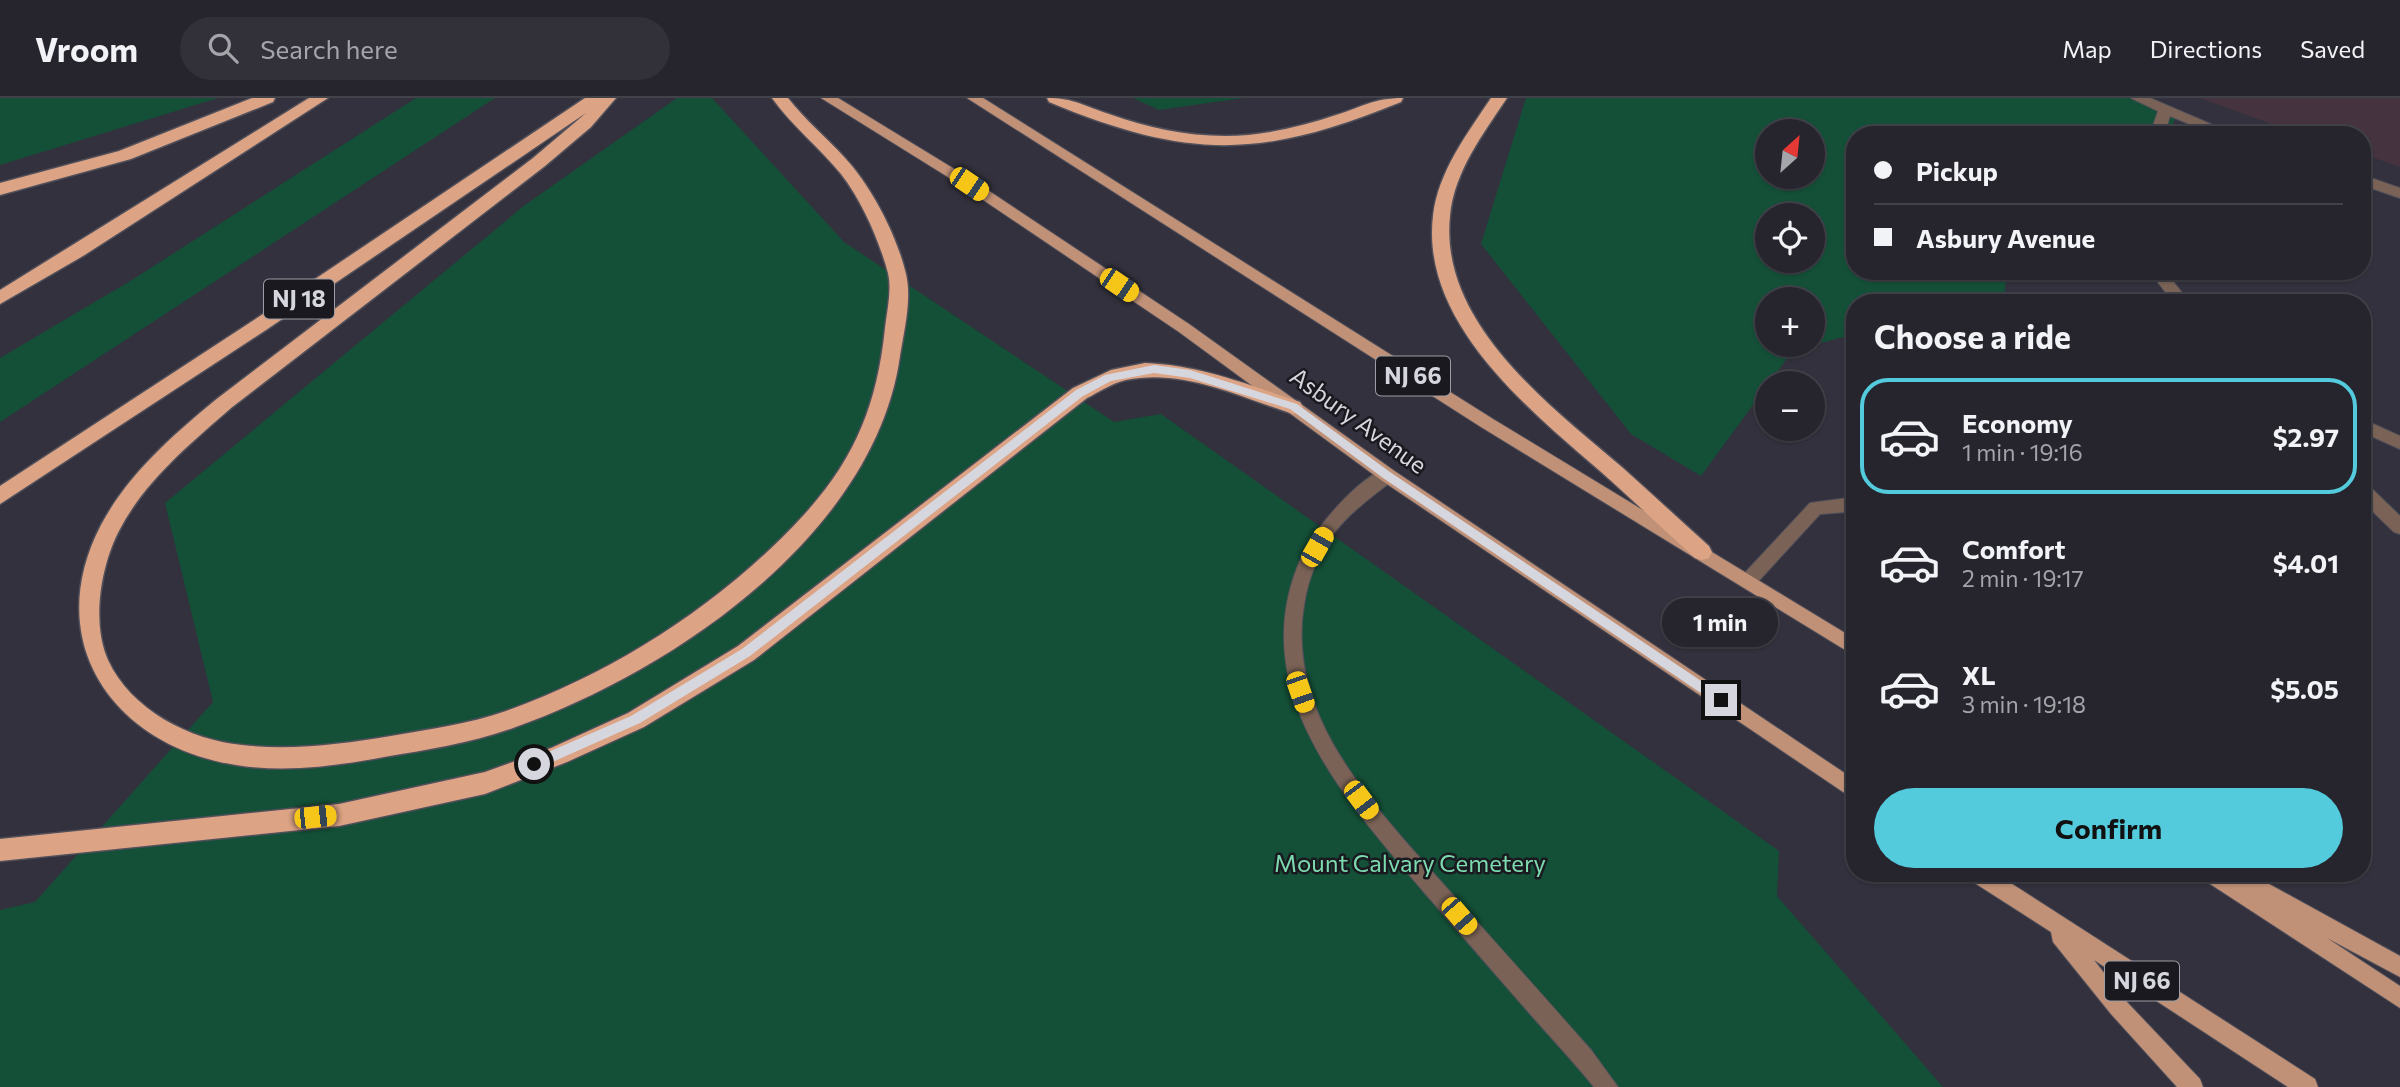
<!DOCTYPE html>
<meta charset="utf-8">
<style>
:root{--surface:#26252e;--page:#32313a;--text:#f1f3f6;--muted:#a4a5aa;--line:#42424a;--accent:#53cbdc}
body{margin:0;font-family:Commissioner,sans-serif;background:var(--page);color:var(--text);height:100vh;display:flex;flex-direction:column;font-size:26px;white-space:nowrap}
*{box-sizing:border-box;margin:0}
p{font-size:23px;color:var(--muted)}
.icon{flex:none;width:38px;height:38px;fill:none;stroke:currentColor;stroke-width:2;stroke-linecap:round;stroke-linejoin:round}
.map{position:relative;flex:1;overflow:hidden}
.drawer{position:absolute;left:1846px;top:196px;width:525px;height:588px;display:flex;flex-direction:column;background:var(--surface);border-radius:28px;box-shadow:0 2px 5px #0004,0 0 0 2px var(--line)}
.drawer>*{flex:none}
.guide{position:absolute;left:1846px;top:28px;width:525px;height:154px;border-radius:28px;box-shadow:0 2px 5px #0004,0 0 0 2px var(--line);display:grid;align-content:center;height:154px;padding:0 28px;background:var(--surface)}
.needle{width:46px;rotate:27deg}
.fabs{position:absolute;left:1755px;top:21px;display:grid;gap:14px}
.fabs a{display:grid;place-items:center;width:70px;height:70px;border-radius:50%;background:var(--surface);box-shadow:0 2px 5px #0004,0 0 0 2px var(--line);font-size:35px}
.end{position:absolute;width:32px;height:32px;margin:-16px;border:9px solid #d6d6de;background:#111;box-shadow:0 0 0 4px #111}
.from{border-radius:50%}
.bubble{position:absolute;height:49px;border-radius:24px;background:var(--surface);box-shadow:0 2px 5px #0004,0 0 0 2px var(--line);font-size:23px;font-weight:700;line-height:49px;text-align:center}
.car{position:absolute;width:21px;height:42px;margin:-21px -10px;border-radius:9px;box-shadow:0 0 5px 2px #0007;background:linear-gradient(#f5c518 24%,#345 0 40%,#f5c518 0 76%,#345 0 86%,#f5c518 0)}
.guide b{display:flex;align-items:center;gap:24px;height:66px;font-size:26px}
.guide b+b{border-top:2px solid var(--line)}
.guide i{width:18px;height:18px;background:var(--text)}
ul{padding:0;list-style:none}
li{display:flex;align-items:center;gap:21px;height:116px;margin:0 14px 10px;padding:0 14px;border:4px solid transparent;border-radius:28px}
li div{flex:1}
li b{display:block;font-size:26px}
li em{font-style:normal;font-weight:700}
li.selected{border-color:var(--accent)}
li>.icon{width:63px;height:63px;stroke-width:1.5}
h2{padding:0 28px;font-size:32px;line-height:84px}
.action{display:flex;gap:14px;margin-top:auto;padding:14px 28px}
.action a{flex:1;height:80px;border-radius:42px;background:var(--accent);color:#111;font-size:28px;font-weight:700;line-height:80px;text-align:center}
header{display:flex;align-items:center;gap:42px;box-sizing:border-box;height:98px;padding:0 35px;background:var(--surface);border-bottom:2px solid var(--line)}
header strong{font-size:33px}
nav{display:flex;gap:38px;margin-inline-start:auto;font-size:24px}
.search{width:490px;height:63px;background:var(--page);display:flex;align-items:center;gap:18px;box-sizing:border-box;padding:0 24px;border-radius:38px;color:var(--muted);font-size:26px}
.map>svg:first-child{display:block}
</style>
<header>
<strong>Vroom</strong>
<div class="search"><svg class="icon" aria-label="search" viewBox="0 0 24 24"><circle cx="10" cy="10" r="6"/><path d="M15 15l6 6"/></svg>Search here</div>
<nav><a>Map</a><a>Directions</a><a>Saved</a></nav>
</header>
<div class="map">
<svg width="2400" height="989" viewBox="0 0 2400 989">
<rect width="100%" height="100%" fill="#32313d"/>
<path fill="#45343f" d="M2200,0H2400V69L2363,56L2362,37H2302Z"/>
<path fill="#145038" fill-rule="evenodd" d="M0,0H218L0,67Z
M416,0H495L0,324V260L132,182Z
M677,0H712L844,144L1114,324L1161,316L1779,753L1777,798L1943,989H0V812L35,804L213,604L165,405L525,107Z
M1133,0H1243L1159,12Z
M1526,0H2140L2177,17L2168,37H1855V173H2007L2004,198L1978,205H1855V236L1813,247V201H1768V247H1813L1794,251L1701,378L1631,336L1481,146ZM1768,33H1813V79H1768ZM1768,117H1813V163H1768Z"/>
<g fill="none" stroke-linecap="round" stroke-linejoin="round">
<defs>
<path id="minor" d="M2131,0H2150L2236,37H2216L2170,18L2164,37H2150L2158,13Z
M2362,77L2400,90V100L2362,87Z
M2149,173H2165L2190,205H2174Z
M2362,321L2400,338V351L2362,334Z
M1387,370L1393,372L1395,377L1393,382C1373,398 1350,414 1334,435C1318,456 1308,481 1304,507C1286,616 1370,703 1436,778C1488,836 1540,894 1591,952L1618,989H1594C1574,964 1552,941 1531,917C1495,876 1459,834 1423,793C1343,699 1241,587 1303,456C1316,429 1358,380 1387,370Z
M2362,386L2368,387L2400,418V436L2394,434L2362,403Z
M1848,400L1855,403V418L1846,414L1820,416L1754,488L1748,490L1742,488L1739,483L1742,478L1810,405Z"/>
<path id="major" d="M821,0H838L974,83L1189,226L1393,372L1855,682V702L1381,382L1179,234L964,89Z
M967,0H983L1493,321L1855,541V558L1481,329Z
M1967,775H1995L2315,981L2318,989H2288L2094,862L2125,902L2200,981L2203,989H2177L2111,916L2053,844L2051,834L1970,782Z
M2201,775H2249L2400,858V879L2327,840L2400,888V910L2204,782Z"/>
<path id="highway" d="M252,0H275L273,4L131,61L0,97V85L119,53Z
M309,0H328L83,158L0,206V192Z
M585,0H616L591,29L545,68L231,310C191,345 145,383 120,431C101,466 91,524 108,562C131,612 190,642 242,647C292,653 342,646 391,638C430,631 469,626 506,613C616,574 722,505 801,420C854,363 877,308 885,230C887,212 892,193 888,175C879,142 862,103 841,76C819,49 792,28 772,0H788C805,22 827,40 845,60C872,89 897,138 906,176C912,201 904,233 900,258C875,437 671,574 513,630C471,645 427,652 384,659C336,668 285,675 236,667C114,648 40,544 101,427C128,376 174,336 218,300L533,60L586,15L266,232L0,406V388L254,222Z
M1047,0C1074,0 1084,8 1109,16C1146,29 1185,38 1225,38C1263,38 1300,29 1336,17C1362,9 1374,0 1403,0L1401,4C1261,61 1189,62 1049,4Z
M1491,0H1507C1483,36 1454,74 1450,118C1439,226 1551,308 1623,370C1652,396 1680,422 1709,448L1712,454L1709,460L1702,462L1695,460C1666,434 1638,407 1609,381C1536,317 1420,228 1433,118C1438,74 1467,36 1491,0Z
M1145,265C1200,267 1249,287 1300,304L1303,309L1300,314L1293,316C1240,299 1183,270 1126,282C1112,285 1099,294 1087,300L754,562L644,629L567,664L485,696L339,728L0,763V741L339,706L485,674L551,650L628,615L738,548L1073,290L1111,272Z"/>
</defs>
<use href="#minor" stroke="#504f5a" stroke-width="2"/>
<use href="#major" stroke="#504f5a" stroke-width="2"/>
<use href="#highway" stroke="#504f5a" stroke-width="3"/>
<use href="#minor" fill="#7a6356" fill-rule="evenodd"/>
<use href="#major" fill="#c09177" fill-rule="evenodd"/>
<use href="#highway" fill="#dca384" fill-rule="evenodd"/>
</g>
<path fill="#d6d6de" d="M1154,267L1190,272L1297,306L1390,374L1725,599V606H1717L1383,380L1290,311L1190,280L1154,275L1111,283L1083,298L750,558L640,625L539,670H530V662L631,618L742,551L1076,292L1105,277Z"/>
<g text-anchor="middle" stroke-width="5" stroke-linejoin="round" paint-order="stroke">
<g fill="#1a191f" stroke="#9e9da5" stroke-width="2">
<rect x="264" y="181.5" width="70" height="39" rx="5"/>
<rect x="1376" y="258.5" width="74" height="39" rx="5"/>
<rect x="2105" y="863.5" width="74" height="39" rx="5"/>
</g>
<g font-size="23" font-weight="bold" fill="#d6d6de">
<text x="299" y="209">NJ 18</text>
<text x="1413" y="286">NJ 66</text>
<text x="2142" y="891">NJ 66</text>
</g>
<g font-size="24" fill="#d6d6de" stroke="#1a191f">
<text transform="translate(1358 323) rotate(36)" y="8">Asbury Avenue</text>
</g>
<g font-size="24" fill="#7cdaaf" stroke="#1a191f">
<text x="1410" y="774">Mount Calvary Cemetery</text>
</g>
</g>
</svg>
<div class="fabs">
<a><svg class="needle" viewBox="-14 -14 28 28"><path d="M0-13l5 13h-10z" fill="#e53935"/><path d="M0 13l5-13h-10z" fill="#a4a5aa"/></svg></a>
<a><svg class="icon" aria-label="locate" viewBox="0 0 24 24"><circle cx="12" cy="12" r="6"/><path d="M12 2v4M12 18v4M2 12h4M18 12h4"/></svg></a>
<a>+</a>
<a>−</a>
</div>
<i class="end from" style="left:534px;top:666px"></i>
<i class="end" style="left:1721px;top:602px"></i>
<div class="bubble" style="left:1662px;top:500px;width:116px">1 min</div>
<i class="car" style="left:969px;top:86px;rotate:124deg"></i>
<i class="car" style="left:1119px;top:187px;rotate:124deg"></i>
<i class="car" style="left:1317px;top:449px;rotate:30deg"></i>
<i class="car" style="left:1300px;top:594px;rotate:161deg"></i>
<i class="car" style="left:1361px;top:702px;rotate:143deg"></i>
<i class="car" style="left:315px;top:719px;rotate:84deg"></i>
<i class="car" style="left:1459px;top:818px;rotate:139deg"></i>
<div class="guide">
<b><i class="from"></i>Pickup</b>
<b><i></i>Asbury Avenue</b>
</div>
<section class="drawer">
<h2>Choose a ride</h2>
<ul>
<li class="selected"><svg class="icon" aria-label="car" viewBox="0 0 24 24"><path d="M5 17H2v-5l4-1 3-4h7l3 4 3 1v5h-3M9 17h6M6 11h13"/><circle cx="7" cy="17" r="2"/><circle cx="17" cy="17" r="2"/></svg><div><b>Economy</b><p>1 min · 19:16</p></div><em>$2.97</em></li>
<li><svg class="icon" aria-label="car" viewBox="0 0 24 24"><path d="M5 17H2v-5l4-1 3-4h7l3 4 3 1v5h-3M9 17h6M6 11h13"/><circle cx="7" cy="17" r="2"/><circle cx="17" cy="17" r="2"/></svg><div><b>Comfort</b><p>2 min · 19:17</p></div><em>$4.01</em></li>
<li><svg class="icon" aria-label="car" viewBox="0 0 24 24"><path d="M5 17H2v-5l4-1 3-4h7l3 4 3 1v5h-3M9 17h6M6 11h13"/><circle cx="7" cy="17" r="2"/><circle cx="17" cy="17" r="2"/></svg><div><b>XL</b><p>3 min · 19:18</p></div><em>$5.05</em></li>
</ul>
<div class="action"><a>Confirm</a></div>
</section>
</div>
